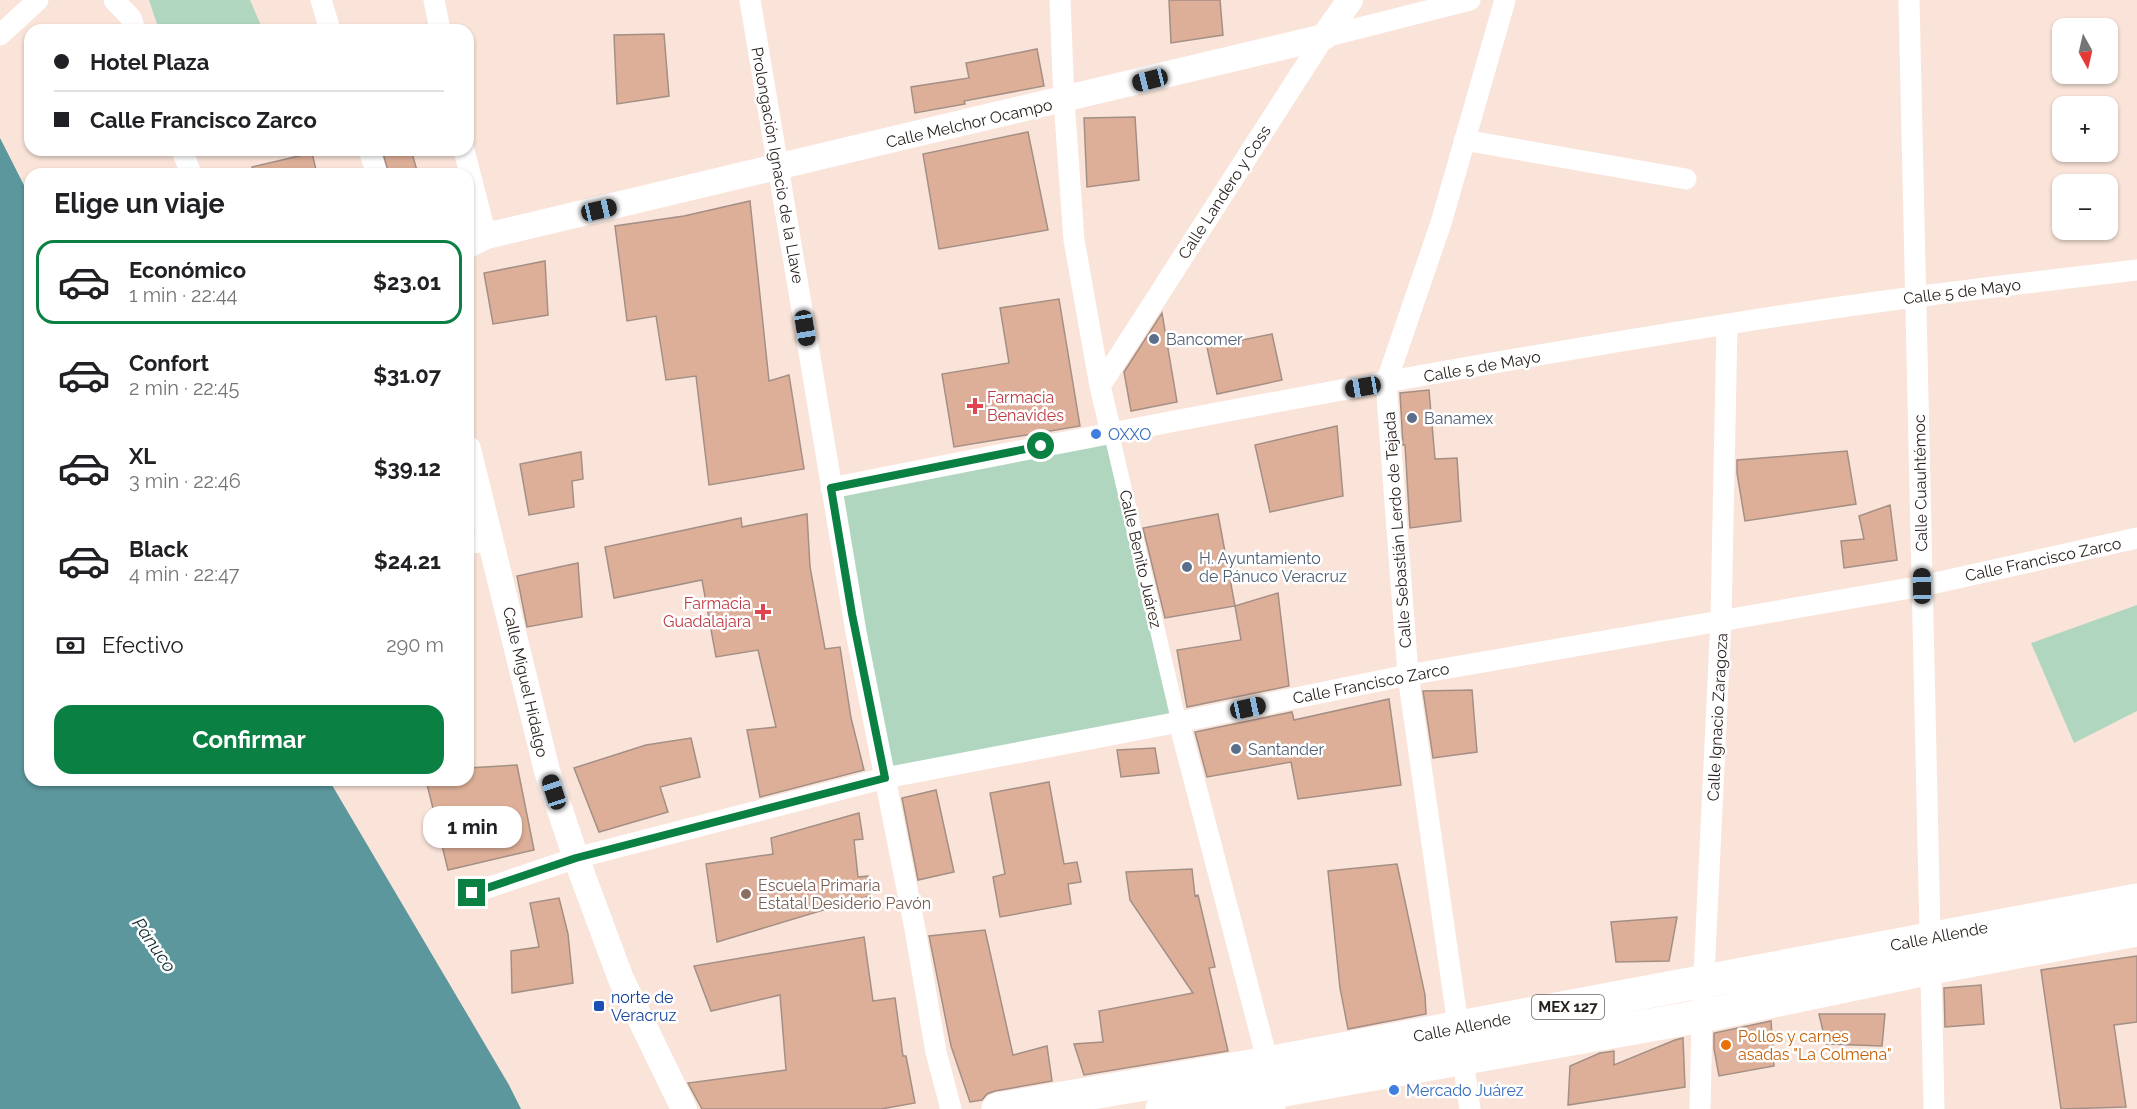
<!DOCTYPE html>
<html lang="es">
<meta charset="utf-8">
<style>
:root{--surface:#fff;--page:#f6f6f6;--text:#202124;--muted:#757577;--line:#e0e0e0;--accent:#0b8043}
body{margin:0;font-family:Raleway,sans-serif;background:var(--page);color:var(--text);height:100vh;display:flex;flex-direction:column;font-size:22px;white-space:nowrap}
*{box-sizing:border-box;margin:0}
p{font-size:20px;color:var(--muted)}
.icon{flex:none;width:33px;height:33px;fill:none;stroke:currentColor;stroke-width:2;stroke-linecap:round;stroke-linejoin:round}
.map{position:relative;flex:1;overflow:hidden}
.panel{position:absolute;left:24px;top:168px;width:450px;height:618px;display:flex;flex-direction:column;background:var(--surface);border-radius:18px;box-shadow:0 2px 4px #0004}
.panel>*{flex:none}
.banner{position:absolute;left:24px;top:24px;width:450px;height:132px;border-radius:18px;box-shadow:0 2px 4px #0004;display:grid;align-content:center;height:132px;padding:0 30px;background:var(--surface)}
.needle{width:39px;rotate:172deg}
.fabs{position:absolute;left:2052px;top:18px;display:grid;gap:12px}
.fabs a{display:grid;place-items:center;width:66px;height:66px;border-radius:12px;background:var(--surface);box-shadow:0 2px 4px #0004;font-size:30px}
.end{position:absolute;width:27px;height:27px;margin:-14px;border:8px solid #0b8043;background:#fff;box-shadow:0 0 0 3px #fff}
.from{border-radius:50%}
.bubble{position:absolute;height:42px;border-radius:18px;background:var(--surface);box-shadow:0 2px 4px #0004;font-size:20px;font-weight:700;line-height:42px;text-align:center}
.car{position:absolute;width:18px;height:36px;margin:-18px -9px;border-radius:8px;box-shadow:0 0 4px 2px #0007;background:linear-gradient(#222 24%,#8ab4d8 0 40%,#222 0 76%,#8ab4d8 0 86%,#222 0)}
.banner b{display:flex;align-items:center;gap:21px;height:57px;font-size:22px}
.banner b+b{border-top:2px solid var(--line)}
.banner i{width:15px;height:15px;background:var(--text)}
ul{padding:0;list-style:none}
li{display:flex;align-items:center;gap:18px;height:84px;margin:0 12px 9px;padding:0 18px;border:3px solid transparent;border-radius:18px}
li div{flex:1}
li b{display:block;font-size:22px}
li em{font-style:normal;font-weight:700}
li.selected{border-color:var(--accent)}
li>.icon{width:54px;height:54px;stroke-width:1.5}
h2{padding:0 30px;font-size:27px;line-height:72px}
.pay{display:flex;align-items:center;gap:15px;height:66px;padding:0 30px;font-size:22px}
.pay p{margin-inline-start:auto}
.button{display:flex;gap:12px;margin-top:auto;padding:12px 30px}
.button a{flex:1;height:69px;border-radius:18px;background:var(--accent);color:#fff;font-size:24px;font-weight:700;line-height:69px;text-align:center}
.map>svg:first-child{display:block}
</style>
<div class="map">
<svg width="2137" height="1109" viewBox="0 0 2137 1109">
<rect width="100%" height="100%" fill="#fae4d9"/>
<path fill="#b0d6c0" d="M149,0H250L263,30H159Z
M1111,432L1179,722L885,778L831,488Z
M2137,605V711L2074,743L2031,643Z"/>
<path fill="#5b979d" d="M0,138L30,197V780H329L509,1085L521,1109H0Z"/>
<path fill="#ddaf98" stroke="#a48f85" stroke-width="1.5" d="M1169,0H1220L1223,35L1171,43Z
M664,34L669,96L617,104L614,35Z
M1037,49L1044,86L964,101L965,104L915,113L911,87L969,78L966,63Z
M1135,117L1139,180L1087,187L1084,118Z
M1028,132L1048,230L939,249L923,154Z
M382,150H411L418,174H389Z
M312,153L317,174H253L252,167Z
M750,201L769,381L789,375L804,469L709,485L696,376L666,380L656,316L627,321L615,226L684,216Z
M545,261L548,315L493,324L484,273Z
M1059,299L1080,426L954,447L942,374L1009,363L1000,308Z
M1162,313L1177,402L1131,411L1124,372Z
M1272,334L1282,380L1217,394L1207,347Z
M1429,390L1435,459L1457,458L1461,521L1410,528L1405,445H1403L1400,393Z
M1337,426L1343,496L1270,512L1255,445Z
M1847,451L1856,504L1745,521L1737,473V460Z
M581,452L583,479L572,481L574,507L529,515L520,464Z
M1890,505L1897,560L1844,568L1841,541L1864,539L1859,516Z
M807,514L810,567L825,649L840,647L851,718L864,770L760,797L747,730L776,727L758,650L716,657L702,580L614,598L605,547L741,518L742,527Z
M1218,514L1235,606L1165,618L1143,528Z
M578,563L582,617L527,627L517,576Z
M1278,593L1289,686L1187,707L1177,650L1241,640L1235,606Z
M1472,690L1477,752L1433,758L1423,691Z
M1389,699L1401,785L1298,799L1291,762L1207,777L1195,732L1292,712L1294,720Z
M691,738L700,777L660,787L668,812L599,832L574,768L646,745Z
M1155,748L1159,773L1121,777L1117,750Z
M517,765L534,850L448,870L426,780H468V768Z
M1049,782L1064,864L1077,862L1081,882L1068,884L1071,904L1000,917L993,877L1005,874L990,793Z
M936,790L954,872L918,880L902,798Z
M859,813L863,839L854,840L858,877L868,876L870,896L717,942L706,864L773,854L771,838Z
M1397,864L1425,995L1426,1014L1348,1029L1340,988L1328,871Z
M1192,869L1195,896L1198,895L1215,967L1209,968L1228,1051L1084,1075L1074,1044L1103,1042L1099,1011L1193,993L1130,900L1126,872Z
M559,898L568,934L573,983L512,993L511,951L539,947L530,903Z
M1677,917L1669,961L1616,962L1611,922Z
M985,930L1013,1055L1047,1046L1052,1081L995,1091L987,1094L982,1100L970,1102L951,1046L929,936Z
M864,937L873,1001L895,998L903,1056H906L915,1103L881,1109H702L688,1083L786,1070L780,995L711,1011L694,966Z
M2137,956V1022L2114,1025L2126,1107L2061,1109L2041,970Z
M1981,985L1984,1024L1945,1027L1944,988Z
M1819,1014H1885L1882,1046L1826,1044Z
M1771,1021L1774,1066L1719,1076L1714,1049V1033Z
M1683,1038L1685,1087L1568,1105L1570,1066L1600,1053L1614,1051V1065L1675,1040Z"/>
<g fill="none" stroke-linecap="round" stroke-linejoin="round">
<path stroke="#fff" stroke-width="15" d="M1111,432L1179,722"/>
<path stroke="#fff" stroke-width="21" d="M114,0L131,18L135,30
M321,0L330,30
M434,0L440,30
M750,0L856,632L915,929L936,1052L951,1109
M1060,0L1064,101L1074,240L1100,386L1111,432
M1909,0L1934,1109
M0,35L38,0
M1464,140L1686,179
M182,150L191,174
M369,150L377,174
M464,150L486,236
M1100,386L1324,37L1470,0
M831,488C1129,429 1428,371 1728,324C1864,302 2000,286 2137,270
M468,544L492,540
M1179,722L1268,1063L1275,1109
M472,893L576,858L885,778L1179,722L1408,675L1922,586L2137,538
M1470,1109L1408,675L1386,383L1441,223L1505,0
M1700,1109L1702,1016L1721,620L1727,324"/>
<path stroke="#fff" stroke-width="26" d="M468,245L486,236L1324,37L1350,0
M468,449L547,771L576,858L621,979L684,1109"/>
<path stroke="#fff" stroke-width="33" d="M998,1109L1268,1063L2137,900
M1162,1109L1273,1092L1702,1016L1931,968L2137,930"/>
</g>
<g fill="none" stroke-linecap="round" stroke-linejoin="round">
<path stroke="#0b8043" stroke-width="8" d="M472,893L576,858L885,778L852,614L831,488L1041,446"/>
</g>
<g fill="#5c6f8a" stroke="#fff" stroke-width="2">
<circle cx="1154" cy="339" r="6"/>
<circle cx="1412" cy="418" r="6"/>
<circle cx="1187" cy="567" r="6"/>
<circle cx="1236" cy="749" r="6"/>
</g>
<g fill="#e0444e" stroke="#fff" stroke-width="2">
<path d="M972 397h6v6h6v6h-6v6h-6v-6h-6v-6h6z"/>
<path d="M760 603h6v6h6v6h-6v6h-6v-6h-6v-6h6z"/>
</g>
<g fill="#3f7fe0" stroke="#fff" stroke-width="2">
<circle cx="1096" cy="434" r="6"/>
<circle cx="1394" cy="1090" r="6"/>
</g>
<circle fill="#8d6e63" stroke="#fff" stroke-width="2" cx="746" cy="894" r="6"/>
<rect fill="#1a4fb4" stroke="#fff" stroke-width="2" x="593" y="1000" width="12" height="12" rx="3"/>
<circle fill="#e8710a" stroke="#fff" stroke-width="2" cx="1726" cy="1045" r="6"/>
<g text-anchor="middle" stroke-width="5" stroke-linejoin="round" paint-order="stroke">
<rect fill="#fff" stroke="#68625f" stroke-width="1.5" x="1532" y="995" width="72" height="24" rx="4.5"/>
<g font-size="15" font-weight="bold" fill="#271f1b">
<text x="1568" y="1012">MEX 127</text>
</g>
<g font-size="16" fill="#271f1b" stroke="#fff">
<text transform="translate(969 123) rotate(-13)" y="6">Calle Melchor Ocampo</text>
<text transform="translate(778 165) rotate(80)" y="6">Prolongación Ignacio de la Llave</text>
<text transform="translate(1224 192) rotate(-57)" y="6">Calle Landero y Coss</text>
<text transform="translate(1962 291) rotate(-7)" y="6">Calle 5 de Mayo</text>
<text transform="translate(1482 366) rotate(-10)" y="6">Calle 5 de Mayo</text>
<text transform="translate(1920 483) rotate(-91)" y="6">Calle Cuauhtémoc</text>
<text transform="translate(1397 530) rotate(-94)" y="6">Calle Sebastián Lerdo de Tejada</text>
<text transform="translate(1141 559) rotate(77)" y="6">Calle Benito Juárez</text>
<text transform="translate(2043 559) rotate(-12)" y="6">Calle Francisco Zarco</text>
<text transform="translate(526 682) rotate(77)" y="6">Calle Miguel Hidalgo</text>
<text transform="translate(1371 683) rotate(-11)" y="6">Calle Francisco Zarco</text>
<text transform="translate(1717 717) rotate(-87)" y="6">Calle Ignacio Zaragoza</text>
<text transform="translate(1939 936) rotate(-11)" y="6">Calle Allende</text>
<text transform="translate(1462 1027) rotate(-11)" y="6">Calle Allende</text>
</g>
<g font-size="16" fill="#4e5e75" stroke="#fff" text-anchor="start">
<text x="1166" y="345">Bancomer</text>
<text x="1424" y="424">Banamex</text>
<text x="1199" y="564">H. Ayuntamiento<tspan x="1199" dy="18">de Pánuco Veracruz</tspan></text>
<text x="1248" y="755">Santander</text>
</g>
<g font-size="16" fill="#be3a42" stroke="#fff" text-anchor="start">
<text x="987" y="403">Farmacia<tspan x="987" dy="18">Benavides</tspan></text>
<text x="751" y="609" text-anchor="end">Farmacia<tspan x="751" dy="18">Guadalajara</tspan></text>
</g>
<g font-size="16" fill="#366cbe" stroke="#fff" text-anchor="start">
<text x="1108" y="440">OXXO</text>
<text x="1406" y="1096">Mercado Juárez</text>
</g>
<g font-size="16" fill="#785e54" stroke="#fff" text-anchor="start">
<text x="758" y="891">Escuela Primaria<tspan x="758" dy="18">Estatal Desiderio Pavón</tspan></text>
</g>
<g font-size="16" fill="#164399" stroke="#fff" text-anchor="start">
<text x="611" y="1003">norte de<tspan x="611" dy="18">Veracruz</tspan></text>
</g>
<g font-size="16" fill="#c56008" stroke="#fff" text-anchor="start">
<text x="1738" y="1042">Pollos y carnes<tspan x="1738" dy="18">asadas "La Colmena"</tspan></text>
</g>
<g font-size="18" font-style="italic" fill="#113033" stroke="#fff">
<text transform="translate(154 945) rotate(55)" y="6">Pánuco</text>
</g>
</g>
</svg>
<div class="fabs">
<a><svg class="needle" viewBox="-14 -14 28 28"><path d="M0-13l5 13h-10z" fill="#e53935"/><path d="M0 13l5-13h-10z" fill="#757577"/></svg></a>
<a>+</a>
<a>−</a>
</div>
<i class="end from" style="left:1041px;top:446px"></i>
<i class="end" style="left:472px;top:893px"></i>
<div class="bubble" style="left:423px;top:806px;width:99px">1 min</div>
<i class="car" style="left:1150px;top:80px;rotate:256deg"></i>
<i class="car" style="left:599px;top:210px;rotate:77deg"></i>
<i class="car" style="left:805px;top:328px;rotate:171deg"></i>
<i class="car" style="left:1363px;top:387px;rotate:260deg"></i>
<i class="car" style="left:1922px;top:586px;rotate:359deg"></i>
<i class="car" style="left:1248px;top:708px;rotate:78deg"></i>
<i class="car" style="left:554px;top:792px;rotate:342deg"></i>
<div class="banner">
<b><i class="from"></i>Hotel Plaza</b>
<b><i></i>Calle Francisco Zarco</b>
</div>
<section class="panel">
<h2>Elige un viaje</h2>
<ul>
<li class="selected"><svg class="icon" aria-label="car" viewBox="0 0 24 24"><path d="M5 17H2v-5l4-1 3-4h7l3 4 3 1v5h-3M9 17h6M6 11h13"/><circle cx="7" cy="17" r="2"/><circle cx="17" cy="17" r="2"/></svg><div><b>Económico</b><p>1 min · 22:44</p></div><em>$23.01</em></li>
<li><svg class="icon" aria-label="car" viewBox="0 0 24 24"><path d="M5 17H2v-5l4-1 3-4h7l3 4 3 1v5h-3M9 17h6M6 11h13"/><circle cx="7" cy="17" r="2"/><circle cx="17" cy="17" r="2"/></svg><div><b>Confort</b><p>2 min · 22:45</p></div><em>$31.07</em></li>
<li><svg class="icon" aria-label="car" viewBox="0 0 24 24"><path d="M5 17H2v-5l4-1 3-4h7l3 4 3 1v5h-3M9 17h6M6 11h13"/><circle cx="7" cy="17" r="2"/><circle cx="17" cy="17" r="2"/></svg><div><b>XL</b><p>3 min · 22:46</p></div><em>$39.12</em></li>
<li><svg class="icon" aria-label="car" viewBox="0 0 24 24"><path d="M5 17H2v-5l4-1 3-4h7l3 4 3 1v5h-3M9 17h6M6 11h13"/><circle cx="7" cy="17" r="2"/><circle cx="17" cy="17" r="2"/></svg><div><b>Black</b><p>4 min · 22:47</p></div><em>$24.21</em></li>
</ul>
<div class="pay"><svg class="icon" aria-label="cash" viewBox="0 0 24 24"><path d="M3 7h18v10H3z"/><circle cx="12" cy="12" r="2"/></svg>Efectivo<p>290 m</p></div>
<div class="button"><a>Confirmar</a></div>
</section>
</div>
